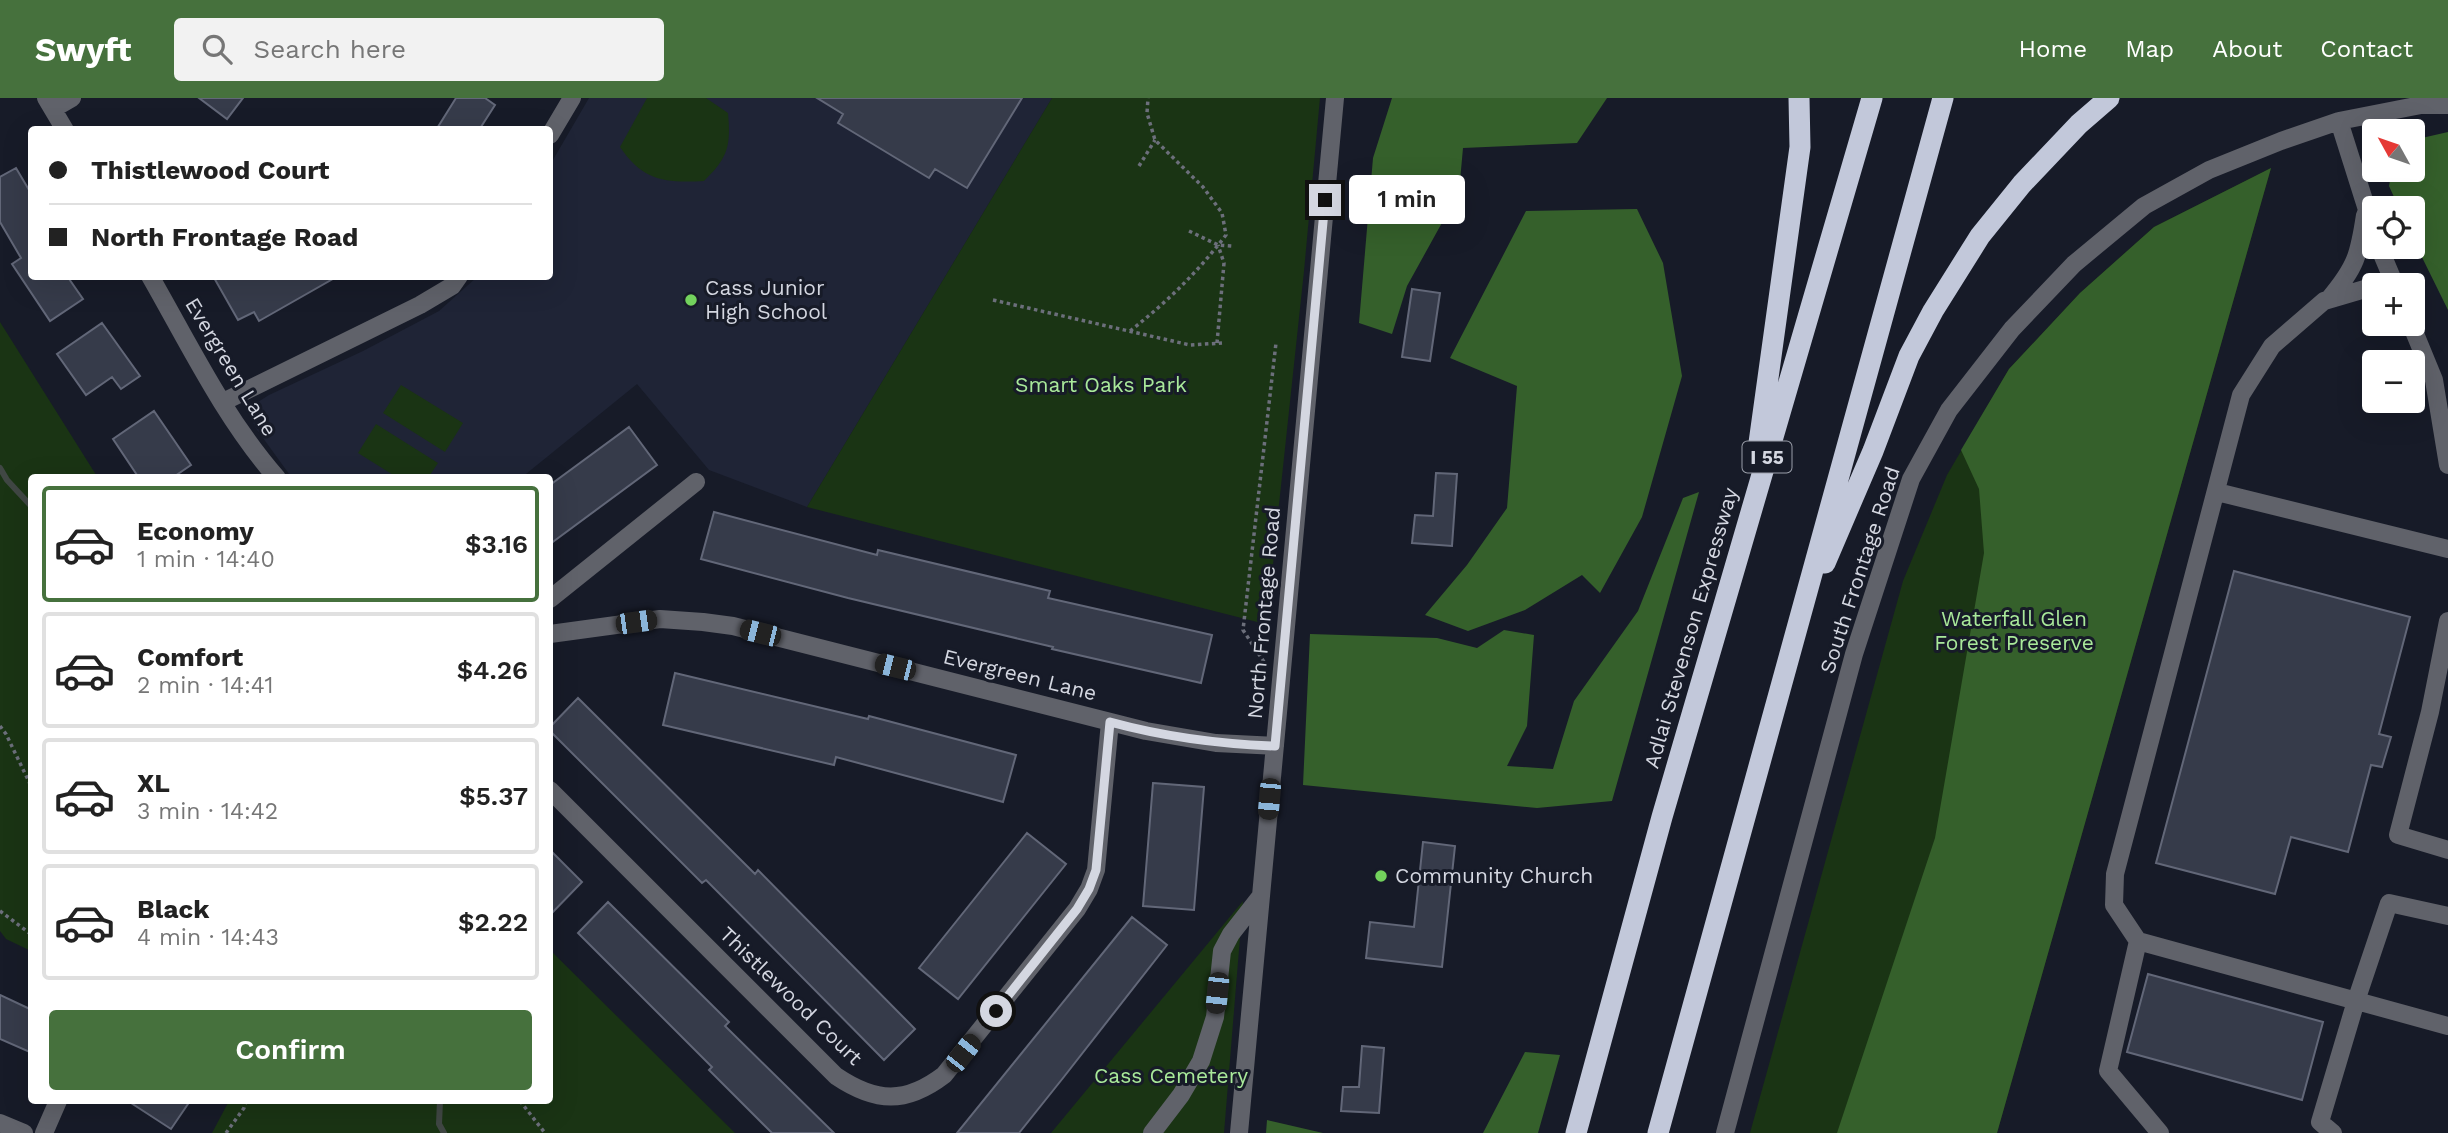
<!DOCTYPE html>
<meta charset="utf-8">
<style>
:root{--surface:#fff;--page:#f2f2f2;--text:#222;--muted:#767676;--line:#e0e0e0;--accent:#46713d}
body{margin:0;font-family:"Work Sans",sans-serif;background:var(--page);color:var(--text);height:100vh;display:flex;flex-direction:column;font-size:26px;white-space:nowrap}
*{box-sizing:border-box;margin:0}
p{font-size:23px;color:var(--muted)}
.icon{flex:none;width:38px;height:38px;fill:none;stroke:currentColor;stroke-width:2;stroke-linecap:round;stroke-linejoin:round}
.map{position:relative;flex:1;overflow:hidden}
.panel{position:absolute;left:28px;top:376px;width:525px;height:630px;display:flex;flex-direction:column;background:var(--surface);border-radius:7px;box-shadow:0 7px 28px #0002}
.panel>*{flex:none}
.hud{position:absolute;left:28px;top:28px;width:525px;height:154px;border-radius:7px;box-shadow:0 7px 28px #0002;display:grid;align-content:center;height:154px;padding:0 21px;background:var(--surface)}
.needle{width:46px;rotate:310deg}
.controls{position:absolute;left:2362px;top:21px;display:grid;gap:14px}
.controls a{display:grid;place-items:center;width:63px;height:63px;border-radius:7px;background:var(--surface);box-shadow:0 7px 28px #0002;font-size:35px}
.end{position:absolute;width:32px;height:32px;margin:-16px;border:9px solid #d4d7e1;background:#111;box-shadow:0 0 0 4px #111}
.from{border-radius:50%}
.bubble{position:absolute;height:49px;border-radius:7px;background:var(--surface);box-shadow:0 7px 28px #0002;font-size:23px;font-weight:600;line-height:49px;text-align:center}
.car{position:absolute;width:21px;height:42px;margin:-21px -10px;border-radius:9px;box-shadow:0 0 5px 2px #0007;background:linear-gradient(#222 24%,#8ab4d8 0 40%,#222 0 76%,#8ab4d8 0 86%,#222 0)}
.hud b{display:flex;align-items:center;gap:24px;height:66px;font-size:26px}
.hud b+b{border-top:2px solid var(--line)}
.hud i{width:18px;height:18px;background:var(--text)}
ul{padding:12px 0 0;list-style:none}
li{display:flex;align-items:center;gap:21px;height:116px;margin:0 14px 10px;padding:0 7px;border:4px solid var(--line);border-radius:7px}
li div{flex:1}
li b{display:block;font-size:26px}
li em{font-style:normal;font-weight:600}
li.current{border-color:var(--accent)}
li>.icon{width:63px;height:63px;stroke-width:1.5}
.cta{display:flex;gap:14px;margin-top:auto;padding:14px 21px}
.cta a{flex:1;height:80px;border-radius:7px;background:var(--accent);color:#fff;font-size:28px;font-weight:600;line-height:80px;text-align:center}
header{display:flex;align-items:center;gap:42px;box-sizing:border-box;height:98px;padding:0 35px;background:var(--accent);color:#fff}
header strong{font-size:33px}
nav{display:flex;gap:38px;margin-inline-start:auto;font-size:24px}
.search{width:490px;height:63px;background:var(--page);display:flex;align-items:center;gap:18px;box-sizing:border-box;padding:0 24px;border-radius:7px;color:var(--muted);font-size:26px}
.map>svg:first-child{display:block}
</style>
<header>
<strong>Swyft</strong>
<div class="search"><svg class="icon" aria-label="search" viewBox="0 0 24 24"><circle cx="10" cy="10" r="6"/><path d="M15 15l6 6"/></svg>Search here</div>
<nav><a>Home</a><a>Map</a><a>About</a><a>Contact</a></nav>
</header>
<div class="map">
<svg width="2448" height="1035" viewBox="0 0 2448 1035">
<rect width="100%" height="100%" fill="#171b28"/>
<path fill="#1f2436" d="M589,0H1052L807,409L709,372L637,286L521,380H292L255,329L252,321L253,307L269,297L363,253L439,213L477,179L550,178V67Z"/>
<path fill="#1a3414" d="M647,0H706L728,15C731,48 728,60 704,83C665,85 643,83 620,49Z
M1052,0H1320L1304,173L1274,453L1269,527L807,409Z
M2271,70L1997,1035H1750L1903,483L1947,377L2009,271L2080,195L2154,129Z
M0,224L98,380H32L31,853L6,841L0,833Z
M401,287L463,325L445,354L383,315Z
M376,326L438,365L428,380H398L358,355Z
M1243,803L1224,1035H1051Z
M550,852L735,1035H212L229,1003H550Z"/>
<path fill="#35602b" d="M1392,0H1607L1577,45L1463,50L1459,94L1407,188L1392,236L1359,225L1373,60Z
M2448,34V212L2413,141V110H2399L2389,88L2392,72H2413V42Z
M2271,70L1997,1035H1837L1935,740L1984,455L1979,391L1961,352L2009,271L2080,195L2154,129Z
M1637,111L1663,165L1682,278L1642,419L1600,495L1582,477L1525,512L1468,533L1425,517L1467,467L1507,410L1517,288L1450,260L1526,113Z
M1699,394L1612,703L1537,710L1303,687L1310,536L1437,540L1477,550L1504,532L1534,537L1527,628L1507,668L1553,671L1574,603L1638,513L1683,400Z
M1525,954L1560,957L1538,1035H1483Z
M1267,1022L1323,1035H1266Z"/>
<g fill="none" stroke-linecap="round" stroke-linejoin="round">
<path stroke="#404744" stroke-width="6" d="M0,370L7,382L32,409
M440,1003L439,1026L444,1035"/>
</g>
<path fill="#363b4a" stroke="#626778" stroke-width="2" d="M199,0H243L227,21Z
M456,0H485L495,7L479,32H436Z
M817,0H1022L967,90L935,71L929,80L838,25L843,16Z
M16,70L32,97V178H67L83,201L50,223L12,166L21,160L0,124V79Z
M213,178H338L259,223L254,214L238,222Z
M1412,191L1440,195L1430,263L1402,259Z
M102,225L140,278L121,291L112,279L86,297L57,256Z
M154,313L191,367L172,380H139L113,341Z
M629,329L657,367L550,446V387Z
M1436,375L1457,376L1452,448L1412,445L1415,417L1433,418Z
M714,414L877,457L878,452L1050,493L1048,500L1212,537L1201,585L1052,551L1053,549L848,500L701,461Z
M2234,473L2410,519L2379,636L2391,639L2382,669L2371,667L2348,754L2291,739L2275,796L2156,765Z
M675,575L868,621L869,618L1016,657L1003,704L836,659L834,667L663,627Z
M578,600L755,776L758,772L915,931L884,962L706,782L702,785L550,633V629Z
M1153,685L1204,689L1194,812L1143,808Z
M1027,735L1066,766L958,901L919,870Z
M1423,744L1455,748L1442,869L1366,860L1370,824L1414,829Z
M550,752L582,784L550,817Z
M608,804L729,924L725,928L834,1035H772L709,972L712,969L578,835Z
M1132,819L1167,847L1063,980L1019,1035H957Z
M2148,876L2323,924L2302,1002L2127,954Z
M0,897L32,912V955L0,941Z
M1362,948L1384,950L1379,1015L1341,1013L1343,989H1359Z
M128,1003H190L171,1031Z"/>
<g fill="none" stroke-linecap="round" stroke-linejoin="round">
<path stroke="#6c6f7b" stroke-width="3.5" stroke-dasharray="3.5 3.5" stroke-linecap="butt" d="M1139,68L1155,42
M1189,133L1218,147L1232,148
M993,202L1190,247L1222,245
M1130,233C1168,203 1196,176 1226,137L1222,115L1203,89L1155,42L1147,15L1148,0
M1217,245L1224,165L1218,147
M1264,564L1243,532L1276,245
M0,628L6,636L32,690
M0,813L32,837
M520,1003L545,1035
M226,1035L244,1010L246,1003"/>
<path stroke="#60626a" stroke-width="18" d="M46,0L65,32
M53,11L72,0
M2339,23L2375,137
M550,37L572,0
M2379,149L2395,187
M150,178C189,246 225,321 277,380
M2329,201C2356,169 2359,157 2365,117
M2411,226L2434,282L2448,367
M223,304L420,207L452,188L459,178
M2217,394L2448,451
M550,501L696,384
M2448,523L2430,614L2398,737L2448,752
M550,536L660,521L703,524L733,528L1146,633L1216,645L1275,648
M550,692L836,978C876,1005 906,1006 944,977L1077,811L1089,791L1096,772L1110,624
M2138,843L2448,928
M0,1025L24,1035
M44,1035L58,1003
M1152,1035L1181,997L1201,963L1215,919L1222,853L1231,836L1260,799
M1239,1035L1335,0
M1725,1035L1854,556L1911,381L1949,312L2012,231L2074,166L2144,108L2209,72L2281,43L2339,23L2421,7H2448
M2160,1035L2108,973L2138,843L2114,807L2115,776L2241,297L2272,248L2324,203L2375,188
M2333,1035L2320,1024L2356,903L2389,805L2448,818"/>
<path stroke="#c2c8da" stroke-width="21" d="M1758,352L1800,49L1799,0
M1825,465L1873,353L1909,258L1933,213L1980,138L2022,86L2079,26L2109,0
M1576,1035L1662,719L1872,0
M1658,1035L1943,0"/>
</g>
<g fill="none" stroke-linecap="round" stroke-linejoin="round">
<path stroke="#d4d7e1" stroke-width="9" d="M996,913L1077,811L1089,791L1096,772L1110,624C1165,639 1218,646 1275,648L1325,102"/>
</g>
<g fill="#73d25d" stroke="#171b28" stroke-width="2.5">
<circle cx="691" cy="202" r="7"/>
<circle cx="1381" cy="778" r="7"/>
</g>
<g text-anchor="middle" stroke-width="6" stroke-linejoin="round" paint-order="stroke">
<rect fill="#171b28" stroke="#9b9faa" stroke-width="2" x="1742.5" y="343.5" width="49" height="31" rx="5"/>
<g font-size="19" font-weight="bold" fill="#d4d7e1">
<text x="1767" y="366">I 55</text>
</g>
<g font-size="21" fill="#d4d7e1" stroke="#171b28" text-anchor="start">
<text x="705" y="197">Cass Junior<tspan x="705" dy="24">High School</tspan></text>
<text x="1395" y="785">Community Church</text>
</g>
<g font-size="21" fill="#d4d7e1" stroke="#171b28">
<text transform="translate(231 269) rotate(59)" y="7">Evergreen Lane</text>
<text transform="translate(1860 472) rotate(-72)" y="7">South Frontage Road</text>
<text transform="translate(1264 515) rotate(-85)" y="7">North Frontage Road</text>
<text transform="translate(1691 530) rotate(-74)" y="7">Adlai Stevenson Expressway</text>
<text transform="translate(1020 577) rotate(14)" y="7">Evergreen Lane</text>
<text transform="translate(791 898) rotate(44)" y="7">Thistlewood Court</text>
</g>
<g font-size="21" fill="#a9e99a" stroke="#171b28">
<text x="1101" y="294">Smart Oaks Park</text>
<text x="2014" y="528">Waterfall Glen<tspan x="2014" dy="24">Forest Preserve</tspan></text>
<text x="1171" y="985">Cass Cemetery</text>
</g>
</g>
</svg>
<div class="controls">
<a><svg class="needle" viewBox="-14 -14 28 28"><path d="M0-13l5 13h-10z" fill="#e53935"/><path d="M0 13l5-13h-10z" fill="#767676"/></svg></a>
<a><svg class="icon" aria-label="locate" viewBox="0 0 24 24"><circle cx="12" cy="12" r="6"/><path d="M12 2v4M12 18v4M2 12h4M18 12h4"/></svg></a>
<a>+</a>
<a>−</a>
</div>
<i class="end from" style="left:996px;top:913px"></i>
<i class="end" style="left:1325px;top:102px"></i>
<div class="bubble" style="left:1349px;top:77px;width:116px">1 min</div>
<i class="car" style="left:636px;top:524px;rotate:82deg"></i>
<i class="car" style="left:760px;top:535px;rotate:284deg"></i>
<i class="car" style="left:895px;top:569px;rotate:284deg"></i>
<i class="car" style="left:1269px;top:701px;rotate:185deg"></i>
<i class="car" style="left:1217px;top:895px;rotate:186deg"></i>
<i class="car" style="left:963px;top:955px;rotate:38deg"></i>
<div class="hud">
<b><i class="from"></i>Thistlewood Court</b>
<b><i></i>North Frontage Road</b>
</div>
<section class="panel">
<ul>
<li class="current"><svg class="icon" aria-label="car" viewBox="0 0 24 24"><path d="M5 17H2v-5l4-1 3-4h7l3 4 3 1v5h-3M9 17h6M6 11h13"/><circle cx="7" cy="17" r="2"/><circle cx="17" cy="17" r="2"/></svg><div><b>Economy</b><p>1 min · 14:40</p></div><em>$3.16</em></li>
<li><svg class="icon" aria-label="car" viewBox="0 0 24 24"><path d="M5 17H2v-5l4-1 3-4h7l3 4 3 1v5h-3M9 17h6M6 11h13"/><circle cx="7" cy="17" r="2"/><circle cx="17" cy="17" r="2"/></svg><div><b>Comfort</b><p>2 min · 14:41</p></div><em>$4.26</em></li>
<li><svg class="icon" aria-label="car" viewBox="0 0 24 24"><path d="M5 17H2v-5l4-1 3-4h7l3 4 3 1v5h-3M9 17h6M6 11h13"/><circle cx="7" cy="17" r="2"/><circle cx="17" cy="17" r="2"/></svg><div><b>XL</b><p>3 min · 14:42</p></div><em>$5.37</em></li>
<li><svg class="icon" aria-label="car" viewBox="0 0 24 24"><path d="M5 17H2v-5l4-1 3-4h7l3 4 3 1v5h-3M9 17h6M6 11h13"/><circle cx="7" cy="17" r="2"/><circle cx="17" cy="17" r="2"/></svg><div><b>Black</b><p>4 min · 14:43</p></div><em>$2.22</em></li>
</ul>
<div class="cta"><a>Confirm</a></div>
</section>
</div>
